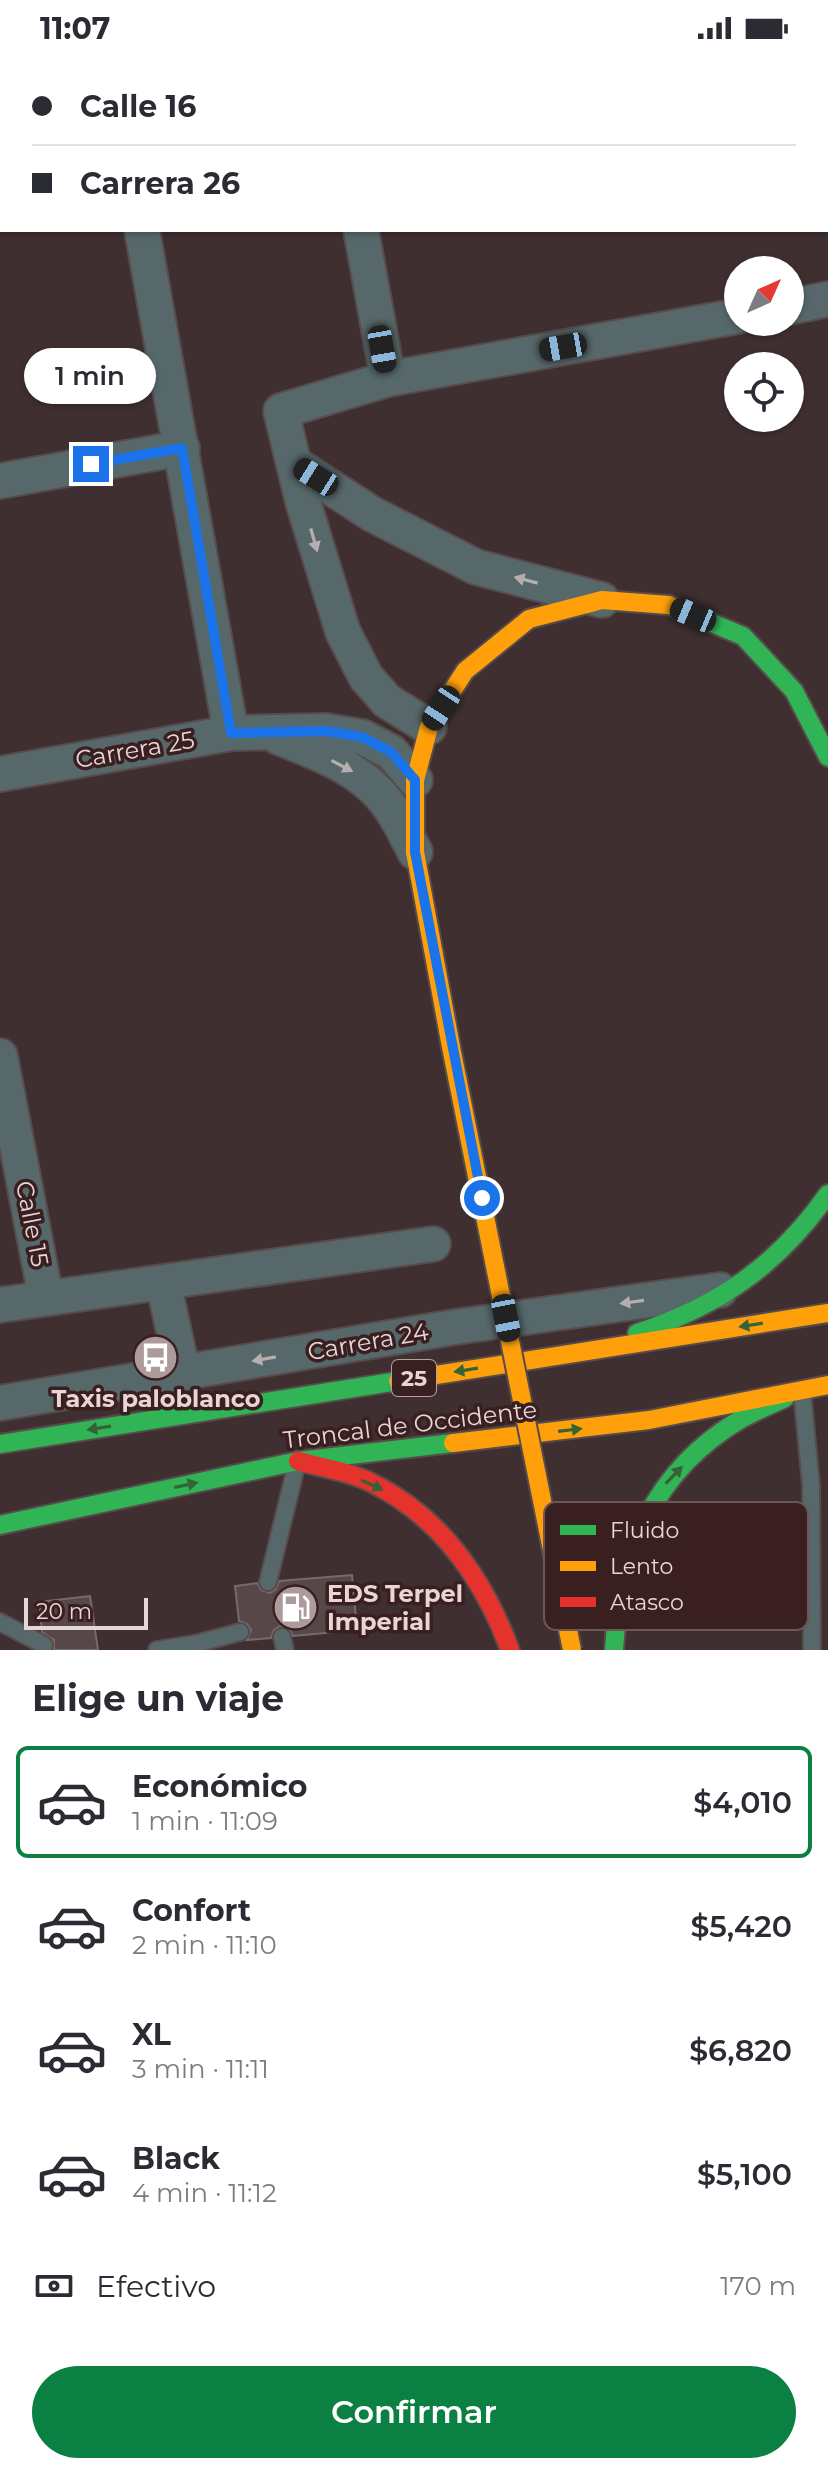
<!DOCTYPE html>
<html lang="es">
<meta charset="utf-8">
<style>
:root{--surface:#fff;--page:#f2f2f3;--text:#2b2b33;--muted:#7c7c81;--line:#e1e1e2;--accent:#0b8043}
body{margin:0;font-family:Montserrat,sans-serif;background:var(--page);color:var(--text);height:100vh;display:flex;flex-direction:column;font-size:30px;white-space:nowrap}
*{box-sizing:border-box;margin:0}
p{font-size:26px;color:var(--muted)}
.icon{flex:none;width:44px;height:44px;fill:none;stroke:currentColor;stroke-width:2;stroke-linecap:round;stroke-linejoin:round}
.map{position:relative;height:1594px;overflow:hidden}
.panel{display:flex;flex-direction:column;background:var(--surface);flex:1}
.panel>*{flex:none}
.hud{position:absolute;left:0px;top:0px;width:828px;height:176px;box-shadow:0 2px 6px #0004;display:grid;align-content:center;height:176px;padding:0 32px;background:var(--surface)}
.needle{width:52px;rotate:45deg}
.tools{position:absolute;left:724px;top:200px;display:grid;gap:16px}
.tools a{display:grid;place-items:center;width:80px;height:80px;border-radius:50%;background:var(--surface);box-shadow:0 2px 6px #0004;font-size:40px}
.scale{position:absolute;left:24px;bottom:20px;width:124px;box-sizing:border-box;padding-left:8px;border:4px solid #e8d5d6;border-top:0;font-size:22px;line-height:28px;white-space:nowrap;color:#e8d5d6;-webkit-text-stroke:6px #3a1f21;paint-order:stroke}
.end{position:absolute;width:36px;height:36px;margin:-18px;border:10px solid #1a73e8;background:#fff;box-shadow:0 0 0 4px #fff}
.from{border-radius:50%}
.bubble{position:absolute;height:56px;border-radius:28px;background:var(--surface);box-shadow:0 2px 6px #0004;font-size:26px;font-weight:600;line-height:56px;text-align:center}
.car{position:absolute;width:24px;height:48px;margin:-24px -12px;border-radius:10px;box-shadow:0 0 6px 2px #0007;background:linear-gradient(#222 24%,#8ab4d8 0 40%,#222 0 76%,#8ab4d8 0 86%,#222 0)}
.hud b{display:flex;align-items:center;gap:28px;height:76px;font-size:30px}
.hud b+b{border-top:2px solid var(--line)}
.hud i{width:20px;height:20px;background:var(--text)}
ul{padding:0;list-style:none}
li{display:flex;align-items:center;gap:24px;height:112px;margin:0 16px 12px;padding:0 16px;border:4px solid transparent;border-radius:12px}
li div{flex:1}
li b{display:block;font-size:30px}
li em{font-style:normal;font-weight:600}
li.current{border-color:var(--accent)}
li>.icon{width:72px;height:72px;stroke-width:1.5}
h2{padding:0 32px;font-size:36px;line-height:96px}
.pay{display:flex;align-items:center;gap:20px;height:88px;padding:0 32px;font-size:30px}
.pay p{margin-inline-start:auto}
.primary-button{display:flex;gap:16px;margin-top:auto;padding:16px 32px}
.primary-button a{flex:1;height:92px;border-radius:48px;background:var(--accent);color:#fff;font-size:32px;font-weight:600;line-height:92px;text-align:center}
.status{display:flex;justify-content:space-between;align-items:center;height:56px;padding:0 40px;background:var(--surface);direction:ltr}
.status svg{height:22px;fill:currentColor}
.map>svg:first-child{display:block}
</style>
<div class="status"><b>11:07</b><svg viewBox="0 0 49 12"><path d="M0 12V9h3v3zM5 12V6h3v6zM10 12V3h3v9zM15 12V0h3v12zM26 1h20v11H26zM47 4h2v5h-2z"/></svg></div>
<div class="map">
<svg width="828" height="1594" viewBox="0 0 828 1594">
<rect width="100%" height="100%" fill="#3f2f30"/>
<path fill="#564849" stroke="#78696a" stroke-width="2" d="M352,1519L357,1574L293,1580L289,1573L280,1570L274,1574L271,1582L247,1584L251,1574L247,1568L239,1565L235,1530L257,1527L261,1534L270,1537L276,1533L279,1525Z
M90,1540L98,1594H54V1584L42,1576L39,1546Z"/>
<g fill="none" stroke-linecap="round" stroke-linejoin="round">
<defs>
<path id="lane" d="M802,1335L811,1429L812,1594
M268,1526L296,1411
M0,1566L44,1589
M282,1581L285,1594
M157,1594L199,1587L240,1576"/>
<path id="street" d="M110,0V2
M330,0L331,2
M826,37H828
M0,121H2
M142,174L231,677
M361,174L388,323
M790,251L828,243
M295,408L372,458L476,511L602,544
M0,425L182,392
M429,671L387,645L366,621L343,576L303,446L281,355L388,323L738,260
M278,681C319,697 365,714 390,751C400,765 407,781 415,796
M0,718L231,677L326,675L362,681L391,696L415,724
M0,1000L46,1242
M163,1226L433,1188
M0,1249L163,1226L183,1317
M0,1347L455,1271L720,1234"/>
<path id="fast" d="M669,549L743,580L794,635L828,701
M637,1277C719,1250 778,1209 828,1138
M0,1388L398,1325
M0,1469L298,1405L453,1387
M614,1594C620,1496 653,1415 741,1363C755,1355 770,1349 785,1342"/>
<path id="slow" d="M451,991L415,796V724L429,671L465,615L529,563L602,544L669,549
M398,1325L828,1257
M453,1387L649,1364L828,1329"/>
<path id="jam" d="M298,1405C323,1412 351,1416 374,1428C443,1463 484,1524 510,1594"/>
</defs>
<use href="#lane" stroke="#584b4b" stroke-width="20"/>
<use href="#street" stroke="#584b4b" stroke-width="38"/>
<use href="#fast" stroke="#584b4b" stroke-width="22"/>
<use href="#slow" stroke="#584b4b" stroke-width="22"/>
<use href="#jam" stroke="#584b4b" stroke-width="22"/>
<use href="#lane" stroke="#57686a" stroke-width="16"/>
<use href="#street" stroke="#57686a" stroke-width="34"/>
<use href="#fast" stroke="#30b455" stroke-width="18"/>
<use href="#slow" stroke="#ff9f0a" stroke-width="18"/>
<use href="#jam" stroke="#e5322d" stroke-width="18"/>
<defs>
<path id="slow-bridge" d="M451,991L572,1594"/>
</defs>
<use href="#slow-bridge" stroke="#584b4b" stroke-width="22" stroke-linecap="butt"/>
<use href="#slow-bridge" stroke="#ff9f0a" stroke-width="18"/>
</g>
<defs><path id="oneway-solid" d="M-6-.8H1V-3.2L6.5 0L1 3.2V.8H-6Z" transform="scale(2)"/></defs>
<g fill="#b5afb0">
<use href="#oneway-solid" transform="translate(314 484) rotate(74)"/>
<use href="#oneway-solid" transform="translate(526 524) rotate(-165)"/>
<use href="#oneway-solid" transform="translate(342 710) rotate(28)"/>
<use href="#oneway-solid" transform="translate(632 1246) rotate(172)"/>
<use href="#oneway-solid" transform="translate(264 1303) rotate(170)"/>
</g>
<g fill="#366238">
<use href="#oneway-solid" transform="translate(751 1269) rotate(171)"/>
<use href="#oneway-solid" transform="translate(466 1314) rotate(171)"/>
<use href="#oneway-solid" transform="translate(99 1372) rotate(171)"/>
<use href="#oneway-solid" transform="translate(570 1374) rotate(-7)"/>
<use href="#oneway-solid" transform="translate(674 1419) rotate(-46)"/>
<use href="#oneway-solid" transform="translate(186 1429) rotate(-12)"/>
<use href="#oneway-solid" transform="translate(372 1429) rotate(24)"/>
</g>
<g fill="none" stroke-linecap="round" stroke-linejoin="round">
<path stroke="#1a73e8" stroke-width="10" d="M91,408L182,392L231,677L326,675L362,681L391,696L415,724V796L482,1142"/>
</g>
<defs>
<symbol id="bus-disc" viewBox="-11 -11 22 22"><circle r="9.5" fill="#ad9b9c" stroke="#3a1f21"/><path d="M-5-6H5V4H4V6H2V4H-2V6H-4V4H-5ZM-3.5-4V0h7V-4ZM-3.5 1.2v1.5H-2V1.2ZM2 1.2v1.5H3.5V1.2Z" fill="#fff"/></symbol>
<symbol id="fuel-disc" viewBox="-11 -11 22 22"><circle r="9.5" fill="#ad9b9c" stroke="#3a1f21"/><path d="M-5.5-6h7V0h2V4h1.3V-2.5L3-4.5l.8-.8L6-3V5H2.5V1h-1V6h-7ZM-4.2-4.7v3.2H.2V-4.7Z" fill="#fff"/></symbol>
</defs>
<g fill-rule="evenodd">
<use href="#bus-disc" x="130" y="1276" width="51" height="51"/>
<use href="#fuel-disc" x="270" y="1526" width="51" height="51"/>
</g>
<g text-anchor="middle" stroke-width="7" stroke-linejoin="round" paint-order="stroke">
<rect fill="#3a1f21" stroke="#b49ea0" stroke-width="2" x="392" y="1304" width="44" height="36" rx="6"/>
<g font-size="22" font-weight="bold" fill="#e8d5d6">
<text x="414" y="1330">25</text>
</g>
<g font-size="24" fill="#e8d5d6" stroke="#3a1f21">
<text transform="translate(135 694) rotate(-10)" y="8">Carrera 25</text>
<text transform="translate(32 1168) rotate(79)" y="8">Calle 15</text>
<text transform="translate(368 1286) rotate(-10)" y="8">Carrera 24</text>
<text transform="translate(410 1369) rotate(-7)" y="8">Troncal de Occidente</text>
</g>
<g font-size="24" font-weight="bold" fill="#e8d5d6" stroke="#3a1f21">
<text x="156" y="1351">Taxis paloblanco</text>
<text x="327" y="1546" text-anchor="start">EDS Terpel<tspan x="327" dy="28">Imperial</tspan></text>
</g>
</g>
<rect x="544" y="1446" width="264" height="128" rx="12" fill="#3a1f21" stroke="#6e5657" stroke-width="2"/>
<rect x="560" y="1469" width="36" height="10" fill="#30b455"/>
<rect x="560" y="1505" width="36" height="10" fill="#ff9f0a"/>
<rect x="560" y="1541" width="36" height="10" fill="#e5322d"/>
<g font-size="22" fill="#e8d5d6">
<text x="610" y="1482">Fluido</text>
<text x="610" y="1518">Lento</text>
<text x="610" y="1554">Atasco</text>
</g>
</svg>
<div class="tools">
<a><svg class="needle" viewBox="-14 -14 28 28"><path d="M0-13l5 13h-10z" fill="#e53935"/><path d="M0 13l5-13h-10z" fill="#7c7c81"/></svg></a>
<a><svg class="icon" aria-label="locate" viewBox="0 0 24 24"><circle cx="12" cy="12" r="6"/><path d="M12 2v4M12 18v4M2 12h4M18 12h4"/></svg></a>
</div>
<div class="scale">20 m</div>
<i class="end from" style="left:482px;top:1142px"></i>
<i class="end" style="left:91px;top:408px"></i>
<div class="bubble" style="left:24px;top:292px;width:132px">1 min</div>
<i class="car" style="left:563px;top:291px;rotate:260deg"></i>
<i class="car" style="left:382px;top:293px;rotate:170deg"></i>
<i class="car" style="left:316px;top:421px;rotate:302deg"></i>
<i class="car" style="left:693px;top:559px;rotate:293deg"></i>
<i class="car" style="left:441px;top:652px;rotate:213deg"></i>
<i class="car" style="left:506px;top:1262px;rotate:169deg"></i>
<div class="hud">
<b><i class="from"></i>Calle 16</b>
<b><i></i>Carrera 26</b>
</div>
</div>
<section class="panel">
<h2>Elige un viaje</h2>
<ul>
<li class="current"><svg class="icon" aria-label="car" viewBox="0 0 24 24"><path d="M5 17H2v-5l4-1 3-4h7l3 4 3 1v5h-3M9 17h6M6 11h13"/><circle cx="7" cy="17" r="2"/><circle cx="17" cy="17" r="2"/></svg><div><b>Económico</b><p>1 min · 11:09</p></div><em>$4,010</em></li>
<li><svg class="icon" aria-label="car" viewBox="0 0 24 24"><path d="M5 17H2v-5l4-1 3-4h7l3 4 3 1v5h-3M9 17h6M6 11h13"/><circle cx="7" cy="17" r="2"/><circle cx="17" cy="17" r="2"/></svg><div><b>Confort</b><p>2 min · 11:10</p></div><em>$5,420</em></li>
<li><svg class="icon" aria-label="car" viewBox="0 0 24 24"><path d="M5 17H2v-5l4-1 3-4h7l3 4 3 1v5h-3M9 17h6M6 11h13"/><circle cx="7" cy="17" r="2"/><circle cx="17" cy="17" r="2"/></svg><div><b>XL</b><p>3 min · 11:11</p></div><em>$6,820</em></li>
<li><svg class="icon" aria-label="car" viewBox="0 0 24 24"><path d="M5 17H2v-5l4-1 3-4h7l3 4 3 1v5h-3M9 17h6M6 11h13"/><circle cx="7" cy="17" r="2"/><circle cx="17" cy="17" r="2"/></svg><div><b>Black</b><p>4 min · 11:12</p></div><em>$5,100</em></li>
</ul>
<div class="pay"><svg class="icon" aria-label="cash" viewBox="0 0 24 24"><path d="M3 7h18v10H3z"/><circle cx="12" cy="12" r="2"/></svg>Efectivo<p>170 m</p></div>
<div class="primary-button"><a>Confirmar</a></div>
</section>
